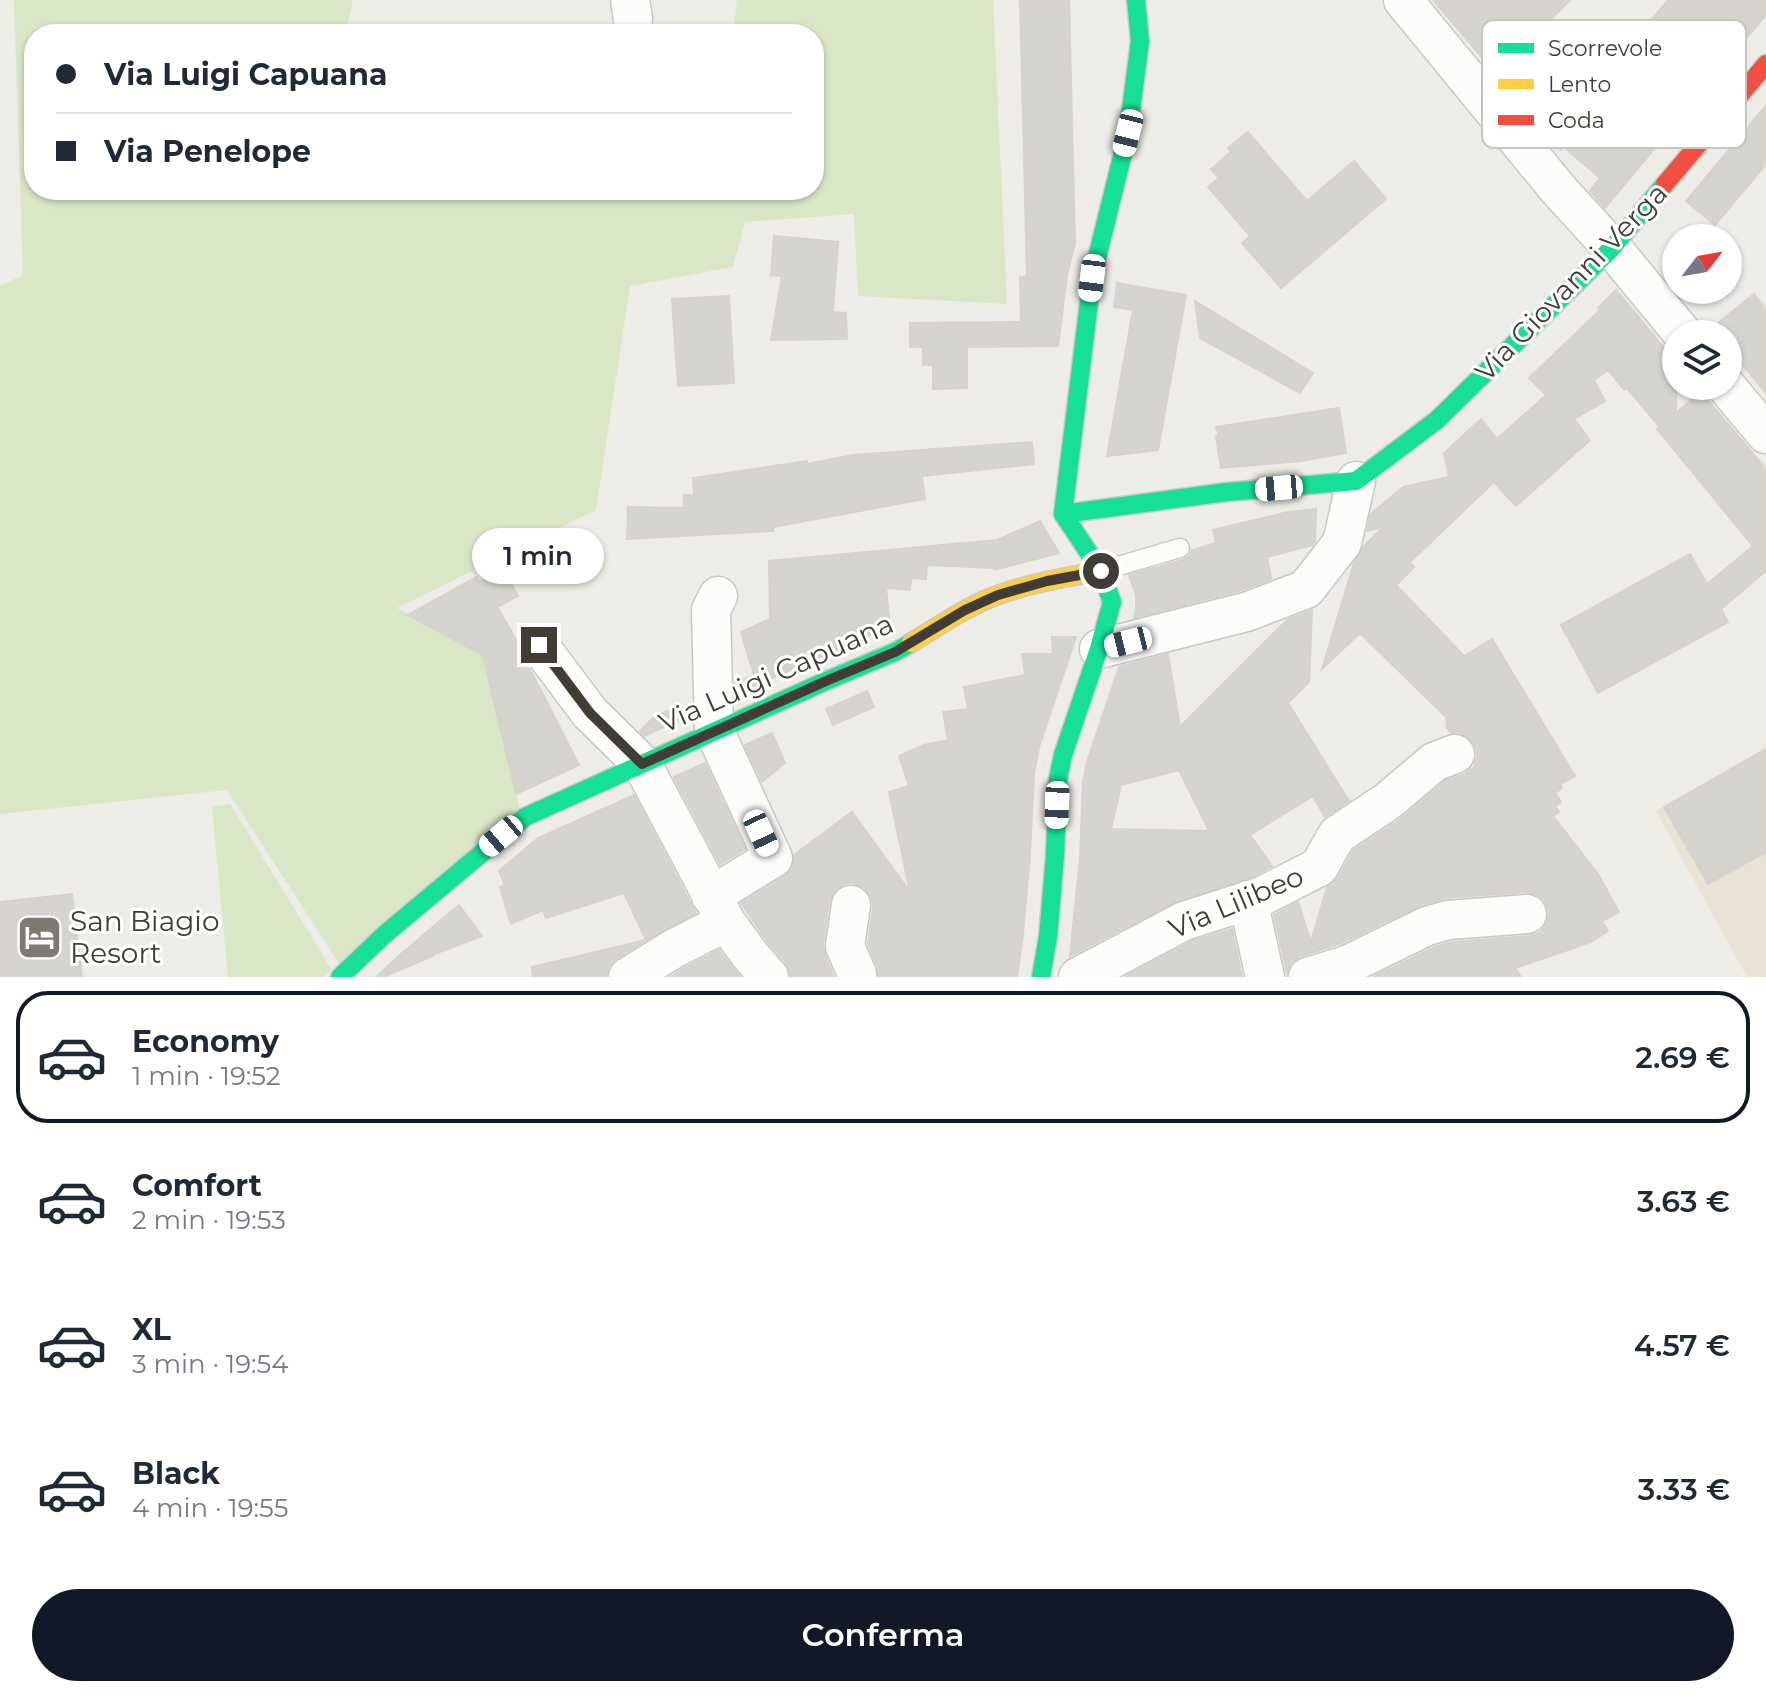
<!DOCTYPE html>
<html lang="it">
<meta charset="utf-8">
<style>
:root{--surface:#fff;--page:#f2f2f3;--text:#1f2937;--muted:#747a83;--line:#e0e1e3;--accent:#111827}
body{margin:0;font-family:Montserrat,sans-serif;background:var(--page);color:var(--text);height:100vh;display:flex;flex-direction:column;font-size:30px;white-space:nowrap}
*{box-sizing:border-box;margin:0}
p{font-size:26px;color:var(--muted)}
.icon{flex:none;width:44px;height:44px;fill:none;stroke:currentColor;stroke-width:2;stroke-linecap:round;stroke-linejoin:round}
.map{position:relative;height:977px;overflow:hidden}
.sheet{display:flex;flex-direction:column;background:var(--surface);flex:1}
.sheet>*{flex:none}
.hud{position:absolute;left:24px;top:24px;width:800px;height:176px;border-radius:32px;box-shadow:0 2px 6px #0004;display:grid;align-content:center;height:176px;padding:0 32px;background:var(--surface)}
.needle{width:52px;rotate:59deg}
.controls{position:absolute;left:1662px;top:224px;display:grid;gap:16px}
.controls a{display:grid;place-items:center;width:80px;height:80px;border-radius:50%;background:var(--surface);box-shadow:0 2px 6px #0004;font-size:40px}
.end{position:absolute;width:36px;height:36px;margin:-18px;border:10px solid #423d34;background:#fff;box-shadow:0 0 0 4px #fff}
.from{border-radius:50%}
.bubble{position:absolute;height:56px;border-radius:28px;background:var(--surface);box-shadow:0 2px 6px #0004;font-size:26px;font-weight:600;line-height:56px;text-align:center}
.car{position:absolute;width:24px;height:48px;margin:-24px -12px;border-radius:10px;box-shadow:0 0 6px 2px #0007;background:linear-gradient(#fff 24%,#345 0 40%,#fff 0 76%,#345 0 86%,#fff 0)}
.hud b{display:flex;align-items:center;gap:28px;height:76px;font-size:30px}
.hud b+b{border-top:2px solid var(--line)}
.hud i{width:20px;height:20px;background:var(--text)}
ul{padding:14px 0 0;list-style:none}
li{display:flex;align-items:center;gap:24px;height:132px;margin:0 16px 12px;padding:0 16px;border:4px solid transparent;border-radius:32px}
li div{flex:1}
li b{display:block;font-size:30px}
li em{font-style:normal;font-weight:600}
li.on{border-color:var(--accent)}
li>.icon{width:72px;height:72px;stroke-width:1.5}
.cta{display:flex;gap:16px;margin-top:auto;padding:16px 32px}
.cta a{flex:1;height:92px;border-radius:48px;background:var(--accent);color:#fff;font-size:32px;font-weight:600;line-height:92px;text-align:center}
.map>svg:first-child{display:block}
</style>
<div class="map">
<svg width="1766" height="977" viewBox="0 0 1766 977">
<rect width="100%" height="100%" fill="#edece6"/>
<path fill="#e8e3d5" d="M1766,749V977H1747L1656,811Z"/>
<path fill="#d9e7c7" d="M14,0H353L345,34H34V190H814V34H733L737,0H993L1007,304L858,296L854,214L745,222L733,267L630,286L596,510L397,608L483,656L520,811L340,965L227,790L0,814V286L23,275Z
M230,804L332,970L324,977H228L212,807Z"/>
<path fill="#d6d4cf" stroke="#d5d3cc" stroke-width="2" fill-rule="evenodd" d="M1020,0H1069L1075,243L1067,275L1058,346L967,347V388L933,389V365H923V347H910V323L1021,322L1020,277L1027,276Z
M1433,0H1570L1545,25L1600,82L1668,0H1766V15L1605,208L1590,191L1600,178L1564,147L1561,150Z
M1766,105V164L1715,225L1686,201Z
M1248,132L1307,201L1354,161L1386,199L1281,288L1242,243L1250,236L1208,187L1219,178L1211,169L1231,152L1228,148Z
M774,236L838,242L833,312L846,313L847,339L771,340L782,276L771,275Z
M1117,283L1186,295L1158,450L1107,456L1133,310L1114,307Z
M1616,290L1676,362V413L1701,392L1766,469V571L1721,609L1728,622L1598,693L1561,625L1690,554L1707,584L1753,546L1657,429L1660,427L1627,388L1624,390L1608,370L1594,380L1605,401L1574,419L1590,440L1516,506L1494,482L1410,562L1414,567L1396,585L1464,656L1492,639L1575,776L1560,784L1562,788L1555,793L1561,802L1555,806L1559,812L1553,816L1598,874L1619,912L1602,921L1608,931L1591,942L1515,968L1521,977H1373L1435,947L1452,942L1529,936L1539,933L1547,923L1549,912L1545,901L1536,894L1526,892L1446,898L1421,905L1339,944L1301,956L1291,963L1287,973L1274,915L1298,902L1311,942L1327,887L1338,878L1354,850L1402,818L1445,781L1463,775L1476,766L1474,763L1477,757L1476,747L1469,738L1459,732L1451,733L1447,728L1446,717L1360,633L1322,669L1354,563L1364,546L1383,527L1367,531L1371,514L1403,487L1449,477L1444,453L1481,419L1497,439L1546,395L1529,378L1600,310L1598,308Z
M1754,294L1766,309V393L1728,347V334H1717L1712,328Z
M729,296L734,383L678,386L672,299Z
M1195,301L1313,373L1300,393L1200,338Z
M1339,408L1346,453L1301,461L1221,468L1216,436L1219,434L1216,427Z
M1032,442L1034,464L922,476L925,499L773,527V531L627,539L628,507L684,508V495H694L693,478L807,461V464L853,455Z
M1316,509L1315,542L1312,545L1267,557L1271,579L1239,591L1134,618L1136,608V595L1129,575L1183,560L1189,556L1192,550L1216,543L1213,530L1288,512Z
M1040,521L1059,553L994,570V568L927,565L926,579L911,578L910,590L886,588L890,626L735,695V682L754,675L741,632L770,619L769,561L997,540Z
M504,569L518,596L497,607L518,643L517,648L521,658L532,673L579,765L516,794L483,655L408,615L476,577L479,582Z
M1312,610L1309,682L1288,703L1349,801L1325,817L1313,796L1250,835L1272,866L1254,876L1174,902L1070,956L1080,858L1083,782L1087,762L1119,667L1168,654L1180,727L1287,620ZM1179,770L1209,831L1111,829L1121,785Z
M1052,637H1076L1039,747L1034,774L1030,854L1023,934L1017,977H878L877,965L868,943L873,908L872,898L864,887L853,883L844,884L834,891L829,902L823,944L825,955L834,977H790V972L786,963L767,941L741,903L785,876L792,869L794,855L852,812L910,892L889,792L909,786L899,756L924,745L948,740L943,712L968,709L964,687L1025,675L1022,654H1053Z
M867,691L874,707L833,725L826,709Z
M680,705L686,717L644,736L640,731L654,717Z
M772,733L785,763L762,782L745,745Z
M1766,749V852L1708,884L1664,807Z
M705,763L745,849L720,864L674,777Z
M634,795L696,913L646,940L624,893L546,918L543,910L511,924L500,887L505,885L499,871L538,838Z
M72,894L82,977H0V902Z
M459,905L482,936L432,955L433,956L383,977H376L401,954Z
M1232,929L1242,977H1125L1193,941Z
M646,940L616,959L608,967L606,977H533L532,967Z
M719,950L740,977H670L684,968Z"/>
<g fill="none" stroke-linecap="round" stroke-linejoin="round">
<defs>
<path id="lane" d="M1101,571L1180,548"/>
<path id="street" d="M630,0L633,19
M1403,0L1558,189L1612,248L1683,334
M1726,386L1766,434
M539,645L590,713L642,764L726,922L750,955L769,977
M1099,649L1246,612L1306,589L1342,543L1356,481
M711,896L773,858L714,730L711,610L718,596
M1248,900L1265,977
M851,905L845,946L857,974L856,977
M628,977L673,949L726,922
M1078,977L1184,921L1262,896L1319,867L1337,835L1388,801L1434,762L1455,754
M1308,977L1347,965L1427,926L1448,920L1527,914"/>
<path id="fast" d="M1063,514L1227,492L1356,481L1437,420L1612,248L1665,184
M340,977L384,935L525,817L826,681L895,652L911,643
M1041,977L1048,937L1055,856L1058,779L1063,755L1099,649L1112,602L1101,571L1063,514L1092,278L1128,133L1140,41L1136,0"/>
<path id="slow" d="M911,643C939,626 967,606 998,595C1031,583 1067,577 1101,571"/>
<path id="jam" d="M1665,184L1766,64"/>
</defs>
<use href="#lane" stroke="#c9c8c2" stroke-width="21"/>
<use href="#street" stroke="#c9c8c2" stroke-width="41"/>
<use href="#fast" stroke="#cdcabf" stroke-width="21"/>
<use href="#slow" stroke="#cdcabf" stroke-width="21"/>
<use href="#jam" stroke="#cdcabf" stroke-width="21"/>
<use href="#lane" stroke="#fcfcfb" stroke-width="18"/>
<use href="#street" stroke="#fcfcfb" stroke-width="38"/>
<use href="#fast" stroke="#16e098" stroke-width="18"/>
<use href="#slow" stroke="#ffcf43" stroke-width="18"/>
<use href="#jam" stroke="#f24e42" stroke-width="18"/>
</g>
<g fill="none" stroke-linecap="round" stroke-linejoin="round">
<path stroke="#423d34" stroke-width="10" d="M539,645L590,713L642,764L826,681L895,652L965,610L998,595L1047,581L1101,571"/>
</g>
<defs>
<symbol id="hotel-square" viewBox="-11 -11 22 22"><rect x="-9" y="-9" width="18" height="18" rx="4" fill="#7e7a72" stroke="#fff"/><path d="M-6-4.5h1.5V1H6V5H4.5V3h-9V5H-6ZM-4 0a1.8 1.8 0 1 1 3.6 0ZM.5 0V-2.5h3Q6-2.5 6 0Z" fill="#fff"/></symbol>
</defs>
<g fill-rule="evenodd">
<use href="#hotel-square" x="14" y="912" width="51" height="51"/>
</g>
<g text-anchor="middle" stroke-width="6" stroke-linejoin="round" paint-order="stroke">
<g font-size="28" fill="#423d34" stroke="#fff">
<text transform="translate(1571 282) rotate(-46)" y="10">Via Giovanni Verga</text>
<text transform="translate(776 673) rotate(-24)" y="10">Via Luigi Capuana</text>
<text transform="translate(1236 902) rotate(-23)" y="10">Via Lilibeo</text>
</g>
<g font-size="28" fill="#423d34" stroke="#fff" text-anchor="start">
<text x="70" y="931">San Biagio<tspan x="70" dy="32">Resort</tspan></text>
</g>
</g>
<rect x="1482" y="20" width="264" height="128" rx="12" fill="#fff" stroke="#c6c5c2" stroke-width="2"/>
<rect x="1498" y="43" width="36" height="10" fill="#16e098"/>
<rect x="1498" y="79" width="36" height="10" fill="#ffcf43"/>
<rect x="1498" y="115" width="36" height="10" fill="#f24e42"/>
<g font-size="22" fill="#423d34">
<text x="1548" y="56">Scorrevole</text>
<text x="1548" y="92">Lento</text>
<text x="1548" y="128">Coda</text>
</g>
</svg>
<div class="controls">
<a><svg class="needle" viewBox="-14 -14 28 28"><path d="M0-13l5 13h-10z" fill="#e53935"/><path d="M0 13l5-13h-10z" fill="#747a83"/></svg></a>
<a><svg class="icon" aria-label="layers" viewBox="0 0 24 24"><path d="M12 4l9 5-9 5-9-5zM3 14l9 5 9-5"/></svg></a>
</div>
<i class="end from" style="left:1101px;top:571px"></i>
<i class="end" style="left:539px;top:645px"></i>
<div class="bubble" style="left:472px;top:528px;width:132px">1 min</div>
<i class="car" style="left:1128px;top:133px;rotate:194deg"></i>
<i class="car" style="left:1092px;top:278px;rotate:187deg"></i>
<i class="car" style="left:1279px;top:488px;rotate:265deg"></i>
<i class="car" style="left:1128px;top:642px;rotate:256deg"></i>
<i class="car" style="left:1057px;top:805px;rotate:182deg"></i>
<i class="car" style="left:761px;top:833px;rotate:155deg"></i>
<i class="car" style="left:501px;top:836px;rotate:230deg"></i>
<div class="hud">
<b><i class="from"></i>Via Luigi Capuana</b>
<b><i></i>Via Penelope</b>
</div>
</div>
<section class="sheet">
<ul>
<li class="on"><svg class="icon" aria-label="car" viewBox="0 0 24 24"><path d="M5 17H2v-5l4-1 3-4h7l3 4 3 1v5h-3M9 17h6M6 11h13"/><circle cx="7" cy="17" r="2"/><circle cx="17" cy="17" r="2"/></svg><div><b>Economy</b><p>1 min · 19:52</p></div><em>2.69 €</em></li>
<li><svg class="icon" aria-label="car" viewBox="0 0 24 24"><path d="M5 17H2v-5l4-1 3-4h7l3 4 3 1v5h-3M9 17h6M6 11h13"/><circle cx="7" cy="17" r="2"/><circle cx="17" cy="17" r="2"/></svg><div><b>Comfort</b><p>2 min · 19:53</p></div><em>3.63 €</em></li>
<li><svg class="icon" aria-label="car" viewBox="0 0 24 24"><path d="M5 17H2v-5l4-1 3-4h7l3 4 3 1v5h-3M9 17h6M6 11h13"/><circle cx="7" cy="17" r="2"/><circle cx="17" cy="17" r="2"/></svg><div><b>XL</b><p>3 min · 19:54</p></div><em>4.57 €</em></li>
<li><svg class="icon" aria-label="car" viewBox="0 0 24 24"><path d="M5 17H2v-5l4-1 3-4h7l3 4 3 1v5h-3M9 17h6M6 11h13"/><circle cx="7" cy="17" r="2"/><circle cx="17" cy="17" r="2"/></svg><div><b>Black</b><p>4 min · 19:55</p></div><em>3.33 €</em></li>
</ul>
<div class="cta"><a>Conferma</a></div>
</section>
